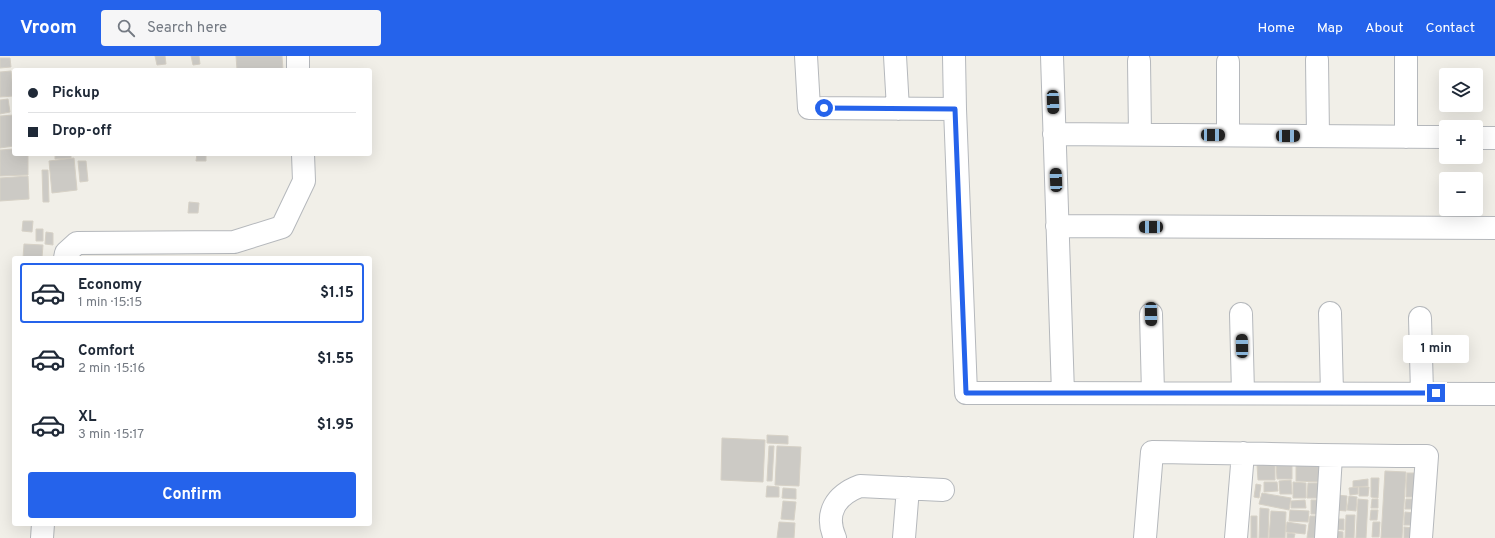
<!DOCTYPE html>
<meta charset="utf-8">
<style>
:root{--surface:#fff;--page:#f6f6f7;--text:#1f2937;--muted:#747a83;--line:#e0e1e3;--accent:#2563eb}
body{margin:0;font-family:Overpass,sans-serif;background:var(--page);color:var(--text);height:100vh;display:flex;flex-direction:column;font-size:15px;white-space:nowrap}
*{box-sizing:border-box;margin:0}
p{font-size:13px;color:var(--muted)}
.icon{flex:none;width:22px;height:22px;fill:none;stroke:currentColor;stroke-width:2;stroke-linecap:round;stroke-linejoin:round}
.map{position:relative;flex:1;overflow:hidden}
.side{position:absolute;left:12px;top:200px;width:360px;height:270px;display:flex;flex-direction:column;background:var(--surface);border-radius:4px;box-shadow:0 4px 16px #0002}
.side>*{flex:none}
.guide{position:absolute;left:12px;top:12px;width:360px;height:88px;border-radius:4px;box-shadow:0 4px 16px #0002;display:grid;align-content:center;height:88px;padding:0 16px;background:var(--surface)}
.tools{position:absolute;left:1439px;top:12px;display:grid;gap:8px}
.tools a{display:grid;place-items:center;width:44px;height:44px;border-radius:4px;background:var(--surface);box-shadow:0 4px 16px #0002;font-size:20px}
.end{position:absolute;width:18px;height:18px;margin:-9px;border:5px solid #2563eb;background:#fff;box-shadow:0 0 0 2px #fff}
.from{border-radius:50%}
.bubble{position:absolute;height:28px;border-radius:4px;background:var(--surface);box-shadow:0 4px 16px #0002;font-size:13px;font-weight:700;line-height:28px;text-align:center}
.car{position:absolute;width:12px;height:24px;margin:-12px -6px;border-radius:5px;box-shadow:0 0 3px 1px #0007;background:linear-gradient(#222 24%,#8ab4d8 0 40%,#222 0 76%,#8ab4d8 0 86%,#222 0)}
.guide b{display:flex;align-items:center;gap:14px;height:38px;font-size:15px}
.guide b+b{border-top:1px solid var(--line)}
.guide i{width:10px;height:10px;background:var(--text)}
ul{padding:7px 0 0;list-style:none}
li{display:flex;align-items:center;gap:12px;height:60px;margin:0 8px 6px;padding:0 8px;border:2px solid transparent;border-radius:4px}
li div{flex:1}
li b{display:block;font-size:15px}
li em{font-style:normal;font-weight:700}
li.on{border-color:var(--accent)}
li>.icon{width:36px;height:36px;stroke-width:1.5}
.cta{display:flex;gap:8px;margin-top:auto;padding:8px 16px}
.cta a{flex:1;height:46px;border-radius:4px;background:var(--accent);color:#fff;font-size:16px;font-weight:700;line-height:46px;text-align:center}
header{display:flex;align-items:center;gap:24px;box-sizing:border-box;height:56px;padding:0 20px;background:var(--accent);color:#fff}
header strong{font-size:19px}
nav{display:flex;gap:22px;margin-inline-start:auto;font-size:14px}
.search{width:280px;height:36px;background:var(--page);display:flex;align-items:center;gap:10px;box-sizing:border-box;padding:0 14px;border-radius:4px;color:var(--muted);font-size:15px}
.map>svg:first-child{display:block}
</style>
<header>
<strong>Vroom</strong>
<div class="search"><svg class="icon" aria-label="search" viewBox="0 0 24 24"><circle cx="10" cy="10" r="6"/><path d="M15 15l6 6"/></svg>Search here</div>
<nav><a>Home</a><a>Map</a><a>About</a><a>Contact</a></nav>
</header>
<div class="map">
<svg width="1495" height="482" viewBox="0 0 1495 482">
<rect width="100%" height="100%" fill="#f1efe8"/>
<path fill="#cccac5" stroke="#d6d1c6" d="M155,0H165L166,8L157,9Z
M191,0H199L200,8L193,9Z
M236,0H282L283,14H237Z
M0,2H10L11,11L0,12Z
M11,15L14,40L0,41V16Z
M8,43L10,56L0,58V44Z
M14,59V90L0,92V60Z
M14,93V98H28V119L0,120V94Z
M55,98H71V102L55,103Z
M197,98H206V105H196Z
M74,102L77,134L52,137L49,105Z
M78,105H86L88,125L80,126Z
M42,114H48L49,146H43Z
M28,120L29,143L0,145V122Z
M189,146L199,147L198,157H188Z
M23,165H33L32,176L22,175Z
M36,173H43V185H36Z
M46,176L53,177V189L45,188Z
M24,188L43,189L42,202H23Z
M767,379L788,380V388L767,387Z
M722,382L765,384L763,426L721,424Z
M769,390H774L772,425H767Z
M777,390L801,391L799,430L775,429Z
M1292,406V423H1277L1276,407Z
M1296,407H1322V426L1296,425Z
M1257,409H1275V424H1258Z
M1385,415L1406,416L1402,482H1381Z
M1407,417H1417L1415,441H1406Z
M1371,422H1379L1378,442L1371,441Z
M1368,423V430L1353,431V425Z
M1291,424L1292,438H1280L1279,425Z
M1264,426H1277L1278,435L1264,436Z
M1293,426L1306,427V442H1293Z
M1308,427H1324L1323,442H1307Z
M1256,428L1261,429L1259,442L1254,441Z
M767,430L779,431V441H766Z
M1358,431V438L1350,439L1349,432Z
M1359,431H1369L1368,440H1359Z
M783,432L796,433V443L782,442Z
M1262,437L1291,442L1289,454L1259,448Z
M1337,439L1347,440L1346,455L1335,454Z
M1349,440L1357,441L1356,455L1347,454Z
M1358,443L1368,444L1366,482H1356Z
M1372,443H1378V452H1371Z
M1406,443H1413V453H1405Z
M1305,444L1306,452H1291V445Z
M1311,444H1322L1321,458H1311Z
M783,445L796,446L794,464L781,463Z
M1260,452L1269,453L1268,482H1259Z
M1290,454L1309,455L1308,466L1289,465Z
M1371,454H1378L1377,464H1370Z
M1271,455L1286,456L1285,482H1269Z
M1405,456L1415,457V469H1404Z
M1346,459H1355L1354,482H1345Z
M1251,460H1257V482H1251Z
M1310,460H1318L1315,482H1307Z
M1334,463H1344V474L1333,473Z
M779,466L795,467L794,482H777Z
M1287,466L1306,469L1305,478L1286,476Z
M1373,466H1380L1379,481H1372Z
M1404,471L1414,472L1413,482H1404Z
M1336,475L1343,476V482H1336Z
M1287,477L1295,478L1294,482H1287Z"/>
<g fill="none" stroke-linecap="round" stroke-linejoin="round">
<defs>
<path id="street" d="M298,0V14
M806,0L809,52L955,53
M895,0L898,53
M954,0L955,53L966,337L1495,338
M1052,0L1063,337
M1406,2V81
M1317,4L1318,80
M1139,5L1140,78
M1054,78L1446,81
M1228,79V6
M1476,82H1495
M1057,170L1495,172
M65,202L66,197L77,187L234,186L282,171L304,125L303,98
M1330,257L1332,337
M1151,258L1153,337
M1241,258L1243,337
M1420,262L1422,337
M42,482L43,468
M835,482C824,457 836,439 860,430L943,434
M904,482L908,432
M1145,482L1152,396C1244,397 1336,400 1427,400L1421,482
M1236,482L1243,397
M1326,482L1331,400"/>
</defs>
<use href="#street" stroke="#b5b8bc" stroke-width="24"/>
<use href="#street" stroke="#fff" stroke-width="22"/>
</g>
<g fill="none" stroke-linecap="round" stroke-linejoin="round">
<path stroke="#2563eb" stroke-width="5" d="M824,52L955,53L966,337H1436"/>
</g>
</svg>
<div class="tools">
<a><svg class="icon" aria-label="layers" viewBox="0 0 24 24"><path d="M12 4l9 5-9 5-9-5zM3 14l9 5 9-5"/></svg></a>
<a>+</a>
<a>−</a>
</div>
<i class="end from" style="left:824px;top:52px"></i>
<i class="end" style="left:1436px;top:337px"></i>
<div class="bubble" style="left:1403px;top:279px;width:66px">1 min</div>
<i class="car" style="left:1053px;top:46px;rotate:178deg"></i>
<i class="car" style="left:1213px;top:79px;rotate:91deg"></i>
<i class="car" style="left:1288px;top:80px;rotate:90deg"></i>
<i class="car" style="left:1056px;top:124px;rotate:358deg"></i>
<i class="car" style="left:1151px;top:171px;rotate:270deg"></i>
<i class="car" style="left:1151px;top:258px;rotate:179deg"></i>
<i class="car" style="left:1242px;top:290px;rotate:359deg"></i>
<div class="guide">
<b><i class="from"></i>Pickup</b>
<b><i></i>Drop-off</b>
</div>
<section class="side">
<ul>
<li class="on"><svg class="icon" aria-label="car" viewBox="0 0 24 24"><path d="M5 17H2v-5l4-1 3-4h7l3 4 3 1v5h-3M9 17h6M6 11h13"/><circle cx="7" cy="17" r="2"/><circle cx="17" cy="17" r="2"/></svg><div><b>Economy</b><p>1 min · 15:15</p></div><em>$1.15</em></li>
<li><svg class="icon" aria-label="car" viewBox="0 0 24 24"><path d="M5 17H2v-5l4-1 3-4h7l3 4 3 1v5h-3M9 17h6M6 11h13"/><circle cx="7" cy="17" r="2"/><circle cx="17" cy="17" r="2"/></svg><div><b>Comfort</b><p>2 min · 15:16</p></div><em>$1.55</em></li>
<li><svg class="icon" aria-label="car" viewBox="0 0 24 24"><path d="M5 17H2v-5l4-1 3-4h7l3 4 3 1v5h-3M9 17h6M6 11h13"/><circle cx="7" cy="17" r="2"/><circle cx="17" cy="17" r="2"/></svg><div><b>XL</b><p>3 min · 15:17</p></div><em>$1.95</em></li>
</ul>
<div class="cta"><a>Confirm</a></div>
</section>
</div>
